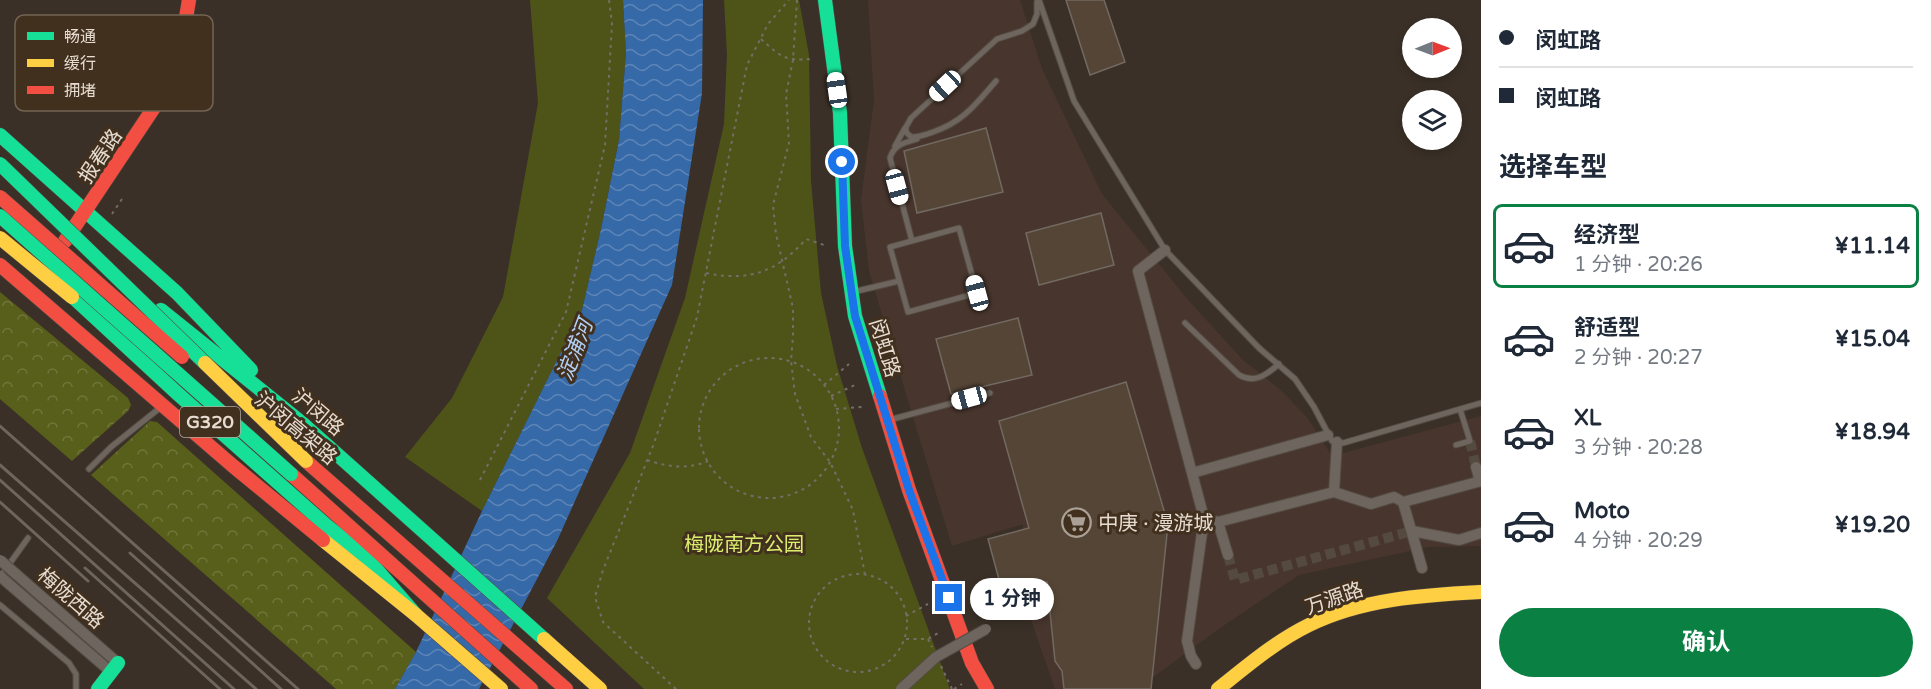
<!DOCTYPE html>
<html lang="zh">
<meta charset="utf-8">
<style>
:root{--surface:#fff;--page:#f6f6f7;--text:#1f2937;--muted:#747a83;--line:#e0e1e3;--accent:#0b8043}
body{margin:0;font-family:"Varela Round","Noto Sans SC",sans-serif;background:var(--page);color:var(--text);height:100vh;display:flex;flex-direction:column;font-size:22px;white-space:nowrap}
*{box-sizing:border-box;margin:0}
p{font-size:20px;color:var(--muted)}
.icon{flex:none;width:33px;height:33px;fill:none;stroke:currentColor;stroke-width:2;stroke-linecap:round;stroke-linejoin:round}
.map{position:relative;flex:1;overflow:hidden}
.details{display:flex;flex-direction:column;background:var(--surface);width:450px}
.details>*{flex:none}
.banner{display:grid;align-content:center;height:132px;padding:0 18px;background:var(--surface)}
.needle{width:39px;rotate:89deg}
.fabs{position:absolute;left:1402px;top:18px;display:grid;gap:12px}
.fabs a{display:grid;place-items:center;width:60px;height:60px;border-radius:50%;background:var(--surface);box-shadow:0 3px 9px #0003;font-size:30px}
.end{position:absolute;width:27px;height:27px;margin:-14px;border:8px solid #1a73e8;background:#fff;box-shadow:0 0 0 3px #fff}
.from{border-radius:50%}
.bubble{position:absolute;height:42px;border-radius:21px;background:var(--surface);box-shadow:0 3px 9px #0003;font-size:20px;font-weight:700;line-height:42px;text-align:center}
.car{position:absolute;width:18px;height:36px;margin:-18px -9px;border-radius:8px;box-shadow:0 0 4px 2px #0007;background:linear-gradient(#fff 24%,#345 0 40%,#fff 0 76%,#345 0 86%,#fff 0)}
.banner b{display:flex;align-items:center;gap:21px;height:57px;font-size:22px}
.banner b+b{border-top:2px solid var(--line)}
.banner i{width:15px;height:15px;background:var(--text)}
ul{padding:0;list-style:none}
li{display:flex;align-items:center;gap:18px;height:84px;margin:0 12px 9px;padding:0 6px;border:3px solid transparent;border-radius:9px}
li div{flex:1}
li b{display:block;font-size:22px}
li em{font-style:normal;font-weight:700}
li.current{border-color:var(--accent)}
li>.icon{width:54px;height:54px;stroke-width:1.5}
h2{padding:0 18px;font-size:27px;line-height:72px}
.action{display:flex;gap:12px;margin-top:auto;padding:12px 18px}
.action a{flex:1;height:69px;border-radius:36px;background:var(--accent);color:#fff;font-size:24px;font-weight:700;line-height:69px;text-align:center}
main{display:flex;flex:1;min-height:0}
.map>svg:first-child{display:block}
</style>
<main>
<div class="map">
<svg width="1481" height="689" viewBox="0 0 1481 689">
<defs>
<pattern id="forest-crowns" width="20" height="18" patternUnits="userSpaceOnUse" patternTransform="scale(1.5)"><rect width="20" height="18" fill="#585f1a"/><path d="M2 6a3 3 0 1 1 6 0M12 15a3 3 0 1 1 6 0" fill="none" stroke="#70753a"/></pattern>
<pattern id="water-waves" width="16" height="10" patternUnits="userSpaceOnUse" patternTransform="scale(1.5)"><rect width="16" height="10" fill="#3669a8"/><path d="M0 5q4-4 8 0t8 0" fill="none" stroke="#5d85b7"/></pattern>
</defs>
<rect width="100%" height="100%" fill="#3a3027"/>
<path fill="#48362e" d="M868,0H1020L1042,69L1102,194L1189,301L1243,360L1282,391L1308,419L1332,456L1481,416V546L1428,547L1299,575L1220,628L1137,689H1055L1023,597V524L952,546L869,271L861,200L874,100Z"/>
<path fill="#4e5418" d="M530,0H623L626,53L619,140L601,229L582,310L482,511L405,457L452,398L503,297L538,103Z
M724,0H799L809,55L811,181L821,293L837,366L862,448L950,689H644L547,598L630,453L685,298L724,124L727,54Z"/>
<path fill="url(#forest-crowns)" d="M0,292L128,398L131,405L128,411L72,461L0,399Z
M150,421L157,422L416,652L395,689H336L91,475Z"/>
<path fill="url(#water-waves)" d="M623,0H703L702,93L672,285L557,541L479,689H395L416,652L482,511L582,310L601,229L619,140L626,53Z"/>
<path fill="#544536" stroke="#726961" stroke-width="1.5" d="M1066,0H1104L1125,62L1090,75Z
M986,128L1003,192L917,213L904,151Z
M1101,213L1114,265L1039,285L1026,233Z
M1018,318L1032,375L951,394L936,339Z
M1126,382L1168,524L1151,689H1064L1062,671L1055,661L1047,582L1004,598L988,539L1029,528L999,421Z"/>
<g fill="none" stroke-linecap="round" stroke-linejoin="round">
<path stroke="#544a40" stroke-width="10" stroke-dasharray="10 5" stroke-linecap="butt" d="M1470,441L1476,467
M1228,555L1235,580L1412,531"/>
<defs>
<path id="lane" d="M1039,0L1074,101L1165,250L1259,348L1295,379L1314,407L1332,441L1343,443L1481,403
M996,81C976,104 963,122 933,132C925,135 920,137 911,137L906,132V127L911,118L997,39L1022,31L1033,24L1037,14V2
M895,146L905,128
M959,228L977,293L908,312L890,247Z
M912,241L890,158C894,144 905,143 917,139
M853,292L899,281
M1185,323L1239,375C1255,384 1266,375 1279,364
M889,420L990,393
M1456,445L1470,441L1460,409
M89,469L111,447L161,407
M0,577L28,538
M0,605L69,663L76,674V689"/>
<path id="street" d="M1165,250L1138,271L1204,518L1187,641L1191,656L1196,664
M1476,467L1480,481
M1192,473L1328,435
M1334,492L1337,442
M1403,502L1422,568
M1218,522L1228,555
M1184,523L1204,518L1218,522L1334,492L1371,504L1394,497L1403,502L1481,481
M1412,531L1459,540L1481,533
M16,574L118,663
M9,584L111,672"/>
<path id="fast" d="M825,0L840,113L845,246L855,316L880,396
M0,135L177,293L251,370
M60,285L178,394L327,526L365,556L416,615
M161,310L302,423L544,639
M98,689L118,663"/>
<path id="slow" d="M323,540L416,615L501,689
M544,639L600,689
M1218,689C1247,666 1276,641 1309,625C1362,599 1423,595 1481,592"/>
<path id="jam" d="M65,241L159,100L177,59L184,30L189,0
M0,265L233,466L323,540
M880,396L909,490L972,663L987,689
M306,461L566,689
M291,474L531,689"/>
</defs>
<use href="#lane" stroke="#544c43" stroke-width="7"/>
<use href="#street" stroke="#544c43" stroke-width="12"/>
<use href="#fast" stroke="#544c43" stroke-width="15"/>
<use href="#slow" stroke="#544c43" stroke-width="15"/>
<use href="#jam" stroke="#544c43" stroke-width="15"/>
<path stroke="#756d67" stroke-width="2" stroke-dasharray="3 4.5" stroke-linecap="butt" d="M797,0L793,60L786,94L789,143L773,205L776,234L793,308V336L791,361L795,394L811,437L830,462L853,510L865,575
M761,39C781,57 784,61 812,59
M112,214L122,199
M706,273C749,282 777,272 806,239L824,245
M699 428a70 70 0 1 1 140 0a70 70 0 1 1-140 0Z
M824,385L849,364
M831,396L855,385
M836,409L862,407
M647,460C668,467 687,470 708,461
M480,480L566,312L605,145L612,23L609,0
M809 623a49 49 0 1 1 98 0a49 49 0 1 1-98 0Z
M906,616L928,604
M906,639H928L940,632
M928,639L932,647
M941,666L952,689
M676,689L603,622L595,597L603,570L653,446L697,317L747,65L768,24L789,0
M954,689L962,684"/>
<use href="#lane" stroke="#6e665e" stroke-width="5"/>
<use href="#street" stroke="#6e665e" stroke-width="10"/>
<use href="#fast" stroke="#16e098" stroke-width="14"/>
<use href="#slow" stroke="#ffcf43" stroke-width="14"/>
<use href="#jam" stroke="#f24e42" stroke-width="14"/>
<path stroke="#6e665e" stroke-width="3" d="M0,426L298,689
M0,465L256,689
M0,480L234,689
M0,502L88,581
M130,553L281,689
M85,568L220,689"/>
<defs>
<path id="street-bridge" d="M0,560L16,574
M0,576L9,584
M901,689L936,657L986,629"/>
<path id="fast-bridge" d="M0,164L205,363
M0,216L291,474"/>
<path id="slow-bridge" d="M0,238L72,297
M205,363L306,461"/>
<path id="jam-bridge" d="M0,197L182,357"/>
</defs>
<use href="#street-bridge" stroke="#544c43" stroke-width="12" stroke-linecap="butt"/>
<use href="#fast-bridge" stroke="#544c43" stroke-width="15" stroke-linecap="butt"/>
<use href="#slow-bridge" stroke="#544c43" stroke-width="15" stroke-linecap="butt"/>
<use href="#jam-bridge" stroke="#544c43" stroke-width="15" stroke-linecap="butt"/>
<use href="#street-bridge" stroke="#6e665e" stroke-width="10"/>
<use href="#fast-bridge" stroke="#16e098" stroke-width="14"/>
<use href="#slow-bridge" stroke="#ffcf43" stroke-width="14"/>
<use href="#jam-bridge" stroke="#f24e42" stroke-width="14"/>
</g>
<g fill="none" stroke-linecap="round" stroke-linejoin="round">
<path stroke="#1a73e8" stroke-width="8" d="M842,162L845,246L855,316L909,490L949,598"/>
</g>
<defs>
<symbol id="supermarket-ring" viewBox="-11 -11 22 22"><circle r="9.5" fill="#42301f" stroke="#aaa096" stroke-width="1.5"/><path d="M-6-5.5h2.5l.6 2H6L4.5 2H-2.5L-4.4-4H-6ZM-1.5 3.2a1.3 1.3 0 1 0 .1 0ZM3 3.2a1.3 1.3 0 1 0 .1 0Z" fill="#aaa096"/></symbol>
</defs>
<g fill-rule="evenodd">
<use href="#supermarket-ring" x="1060" y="506" width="33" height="33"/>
</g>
<g text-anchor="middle" stroke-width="6" stroke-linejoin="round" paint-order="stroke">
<rect fill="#42301f" stroke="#b6a89c" stroke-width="1.5" x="180" y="407" width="60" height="30" rx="4.5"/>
<g font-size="18" font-weight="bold" fill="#e7dcd1">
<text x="210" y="428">G320</text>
</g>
<g font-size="20" fill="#e7dcd1" stroke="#42301f">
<text transform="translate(100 156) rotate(-56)" y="7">报春路</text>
<text transform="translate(885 348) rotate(73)" y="7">闵虹路</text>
<text transform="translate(318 412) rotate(40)" y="7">沪闵路</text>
<text transform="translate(296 428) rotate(40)" y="7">沪闵高架路</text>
<text transform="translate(71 598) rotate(41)" y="7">梅陇西路</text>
<text transform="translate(1334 598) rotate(-19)" y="7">万源路</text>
</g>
<g font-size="20" fill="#e7dcd1" stroke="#42301f" text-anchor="start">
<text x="1098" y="530">中庚 · 漫游城</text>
</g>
<g font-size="20" fill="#dbed6c" stroke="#42301f">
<text x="744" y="551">梅陇南方公园</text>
</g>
<g font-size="21" font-style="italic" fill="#b3d1f7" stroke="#42301f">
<text transform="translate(575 350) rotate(-69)" y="7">淀浦河</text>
</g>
</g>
<rect x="15" y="15" width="198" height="96" rx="9" fill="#42301f" stroke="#746454" stroke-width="1.5"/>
<rect x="27" y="32" width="27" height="8" fill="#16e098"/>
<rect x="27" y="59" width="27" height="8" fill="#ffcf43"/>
<rect x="27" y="86" width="27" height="8" fill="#f24e42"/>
<g font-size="16" fill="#e7dcd1">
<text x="64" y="42">畅通</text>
<text x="64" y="69">缓行</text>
<text x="64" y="96">拥堵</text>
</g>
</svg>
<div class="fabs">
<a><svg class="needle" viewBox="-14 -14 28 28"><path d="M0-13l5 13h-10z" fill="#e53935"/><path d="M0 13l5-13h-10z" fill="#747a83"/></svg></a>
<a><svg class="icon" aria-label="layers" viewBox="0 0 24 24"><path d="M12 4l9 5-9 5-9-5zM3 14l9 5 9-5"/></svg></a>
</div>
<i class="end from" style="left:842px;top:162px"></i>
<i class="end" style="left:949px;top:598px"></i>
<div class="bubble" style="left:970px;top:578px;width:84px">1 分钟</div>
<i class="car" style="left:945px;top:86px;rotate:227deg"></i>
<i class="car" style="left:837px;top:90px;rotate:352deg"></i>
<i class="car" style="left:897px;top:187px;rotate:165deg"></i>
<i class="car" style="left:977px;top:293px;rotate:345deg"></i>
<i class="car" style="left:969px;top:398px;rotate:255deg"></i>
</div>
<section class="details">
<div class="banner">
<b><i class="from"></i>闵虹路</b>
<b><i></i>闵虹路</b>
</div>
<h2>选择车型</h2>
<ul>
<li class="current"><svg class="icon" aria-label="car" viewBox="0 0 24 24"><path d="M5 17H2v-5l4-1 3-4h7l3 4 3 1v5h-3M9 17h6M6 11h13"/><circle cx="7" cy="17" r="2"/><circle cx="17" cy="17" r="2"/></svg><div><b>经济型</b><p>1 分钟 · 20:26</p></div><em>¥11.14</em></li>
<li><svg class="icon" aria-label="car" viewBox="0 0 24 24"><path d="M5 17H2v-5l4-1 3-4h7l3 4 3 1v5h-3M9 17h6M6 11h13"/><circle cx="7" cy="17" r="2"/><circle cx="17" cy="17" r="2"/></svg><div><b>舒适型</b><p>2 分钟 · 20:27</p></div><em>¥15.04</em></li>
<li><svg class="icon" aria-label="car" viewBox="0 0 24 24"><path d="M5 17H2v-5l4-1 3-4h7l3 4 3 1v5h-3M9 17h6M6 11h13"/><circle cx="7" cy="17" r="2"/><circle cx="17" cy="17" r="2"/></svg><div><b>XL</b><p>3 分钟 · 20:28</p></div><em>¥18.94</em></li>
<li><svg class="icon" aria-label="car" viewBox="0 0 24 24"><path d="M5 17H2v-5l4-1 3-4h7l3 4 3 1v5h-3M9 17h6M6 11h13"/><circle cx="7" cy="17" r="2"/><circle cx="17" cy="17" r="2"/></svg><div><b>Moto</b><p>4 分钟 · 20:29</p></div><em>¥19.20</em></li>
</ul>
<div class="action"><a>确认</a></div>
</section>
</main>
